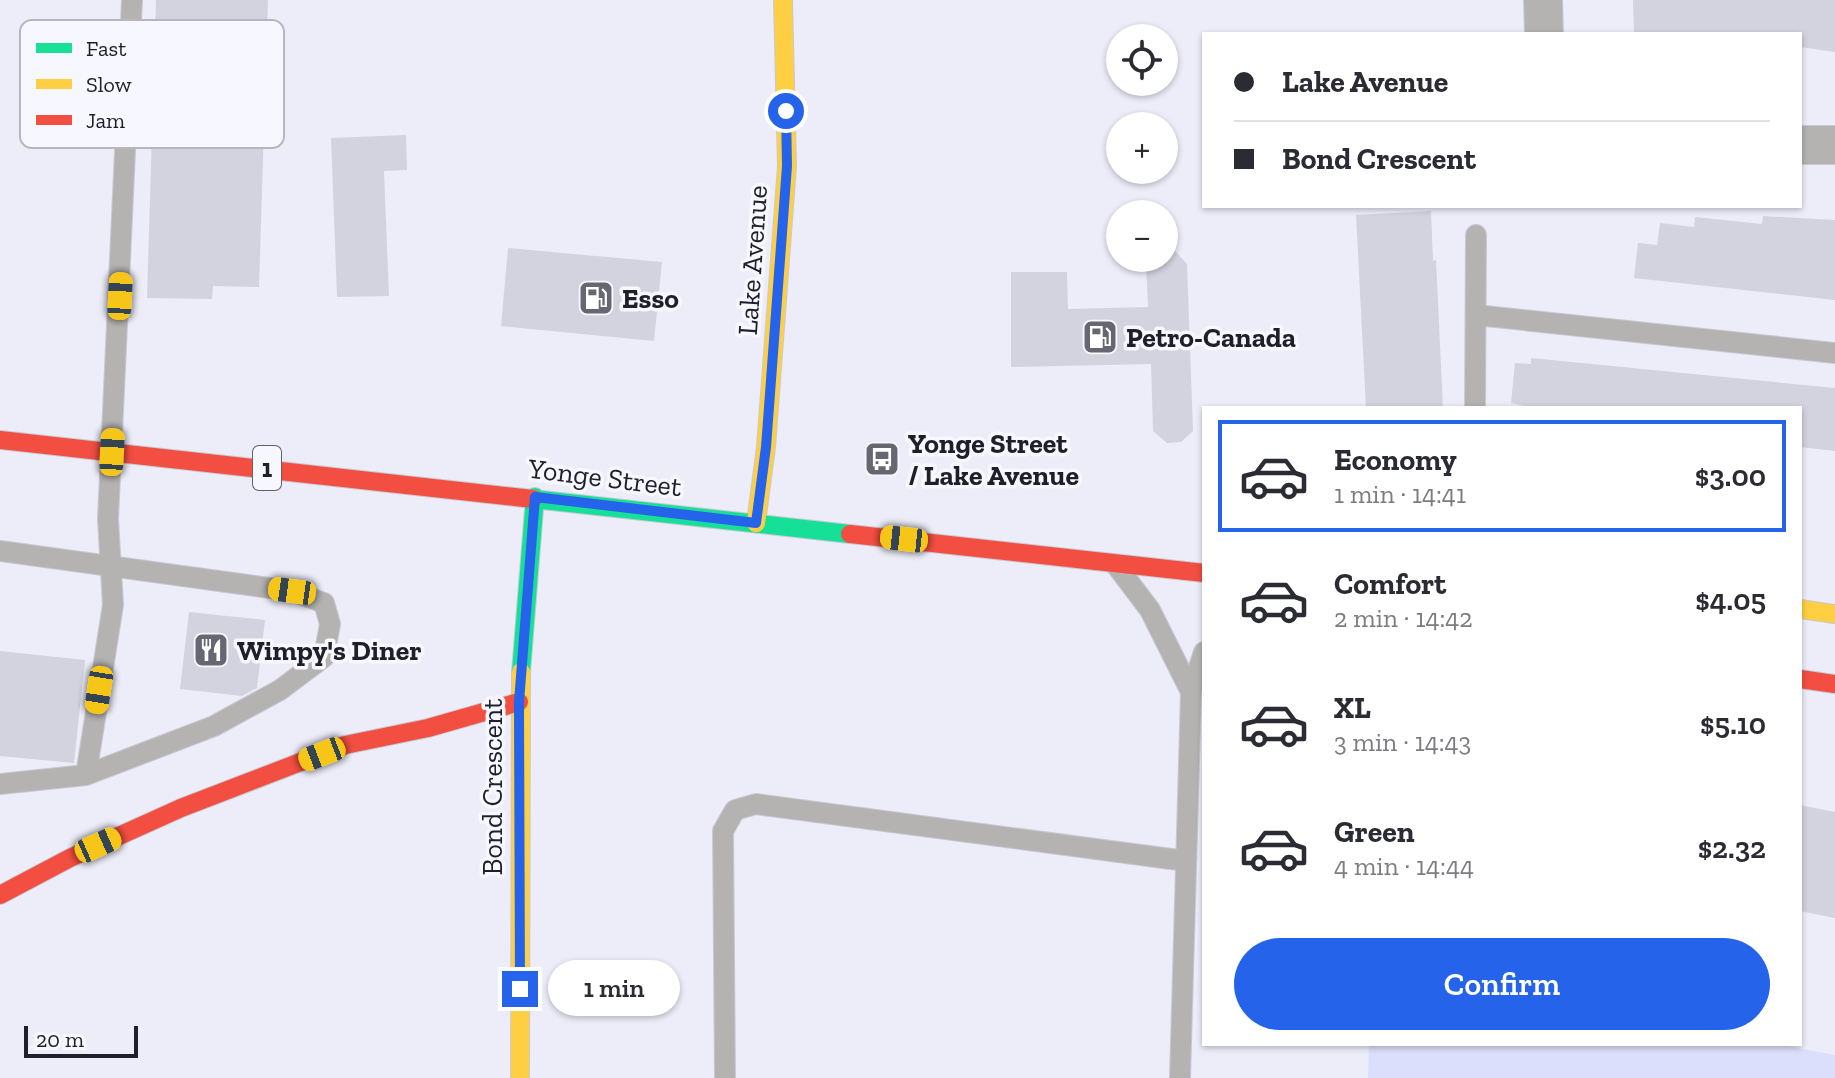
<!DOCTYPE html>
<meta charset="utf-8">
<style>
:root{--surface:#fff;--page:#f7f7f7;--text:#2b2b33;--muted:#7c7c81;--line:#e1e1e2;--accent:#2563eb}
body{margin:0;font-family:"Zilla Slab",serif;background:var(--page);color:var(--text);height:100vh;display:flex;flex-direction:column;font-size:30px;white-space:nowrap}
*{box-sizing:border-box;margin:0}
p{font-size:26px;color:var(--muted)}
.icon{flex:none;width:44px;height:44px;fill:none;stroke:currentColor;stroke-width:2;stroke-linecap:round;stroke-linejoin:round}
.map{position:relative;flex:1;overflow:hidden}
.drawer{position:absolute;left:1202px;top:406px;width:600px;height:640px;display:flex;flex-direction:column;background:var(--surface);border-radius:0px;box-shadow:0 2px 6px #0004}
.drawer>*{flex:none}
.top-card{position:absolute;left:1202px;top:32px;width:600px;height:176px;border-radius:0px;box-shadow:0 2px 6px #0004;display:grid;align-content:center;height:176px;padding:0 32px;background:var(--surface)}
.controls{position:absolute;left:1106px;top:24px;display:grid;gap:16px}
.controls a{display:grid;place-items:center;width:72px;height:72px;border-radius:50%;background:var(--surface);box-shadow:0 2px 6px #0004;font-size:40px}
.scale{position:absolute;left:24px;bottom:20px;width:114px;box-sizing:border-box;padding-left:8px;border:4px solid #1e1f2b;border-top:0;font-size:22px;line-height:28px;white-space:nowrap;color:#1e1f2b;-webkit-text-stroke:6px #f6f7ff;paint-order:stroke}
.end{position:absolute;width:36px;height:36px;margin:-18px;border:10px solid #2563eb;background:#fff;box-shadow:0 0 0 4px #fff}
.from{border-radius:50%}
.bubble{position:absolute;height:56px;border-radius:28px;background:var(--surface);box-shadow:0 2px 6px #0004;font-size:26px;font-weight:600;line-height:56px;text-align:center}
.car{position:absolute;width:24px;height:48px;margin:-24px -12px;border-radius:10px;box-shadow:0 0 6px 2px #0007;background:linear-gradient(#f5c518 24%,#345 0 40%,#f5c518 0 76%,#345 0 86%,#f5c518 0)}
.top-card b{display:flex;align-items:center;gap:28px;height:76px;font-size:30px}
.top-card b+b{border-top:2px solid var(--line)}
.top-card i{width:20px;height:20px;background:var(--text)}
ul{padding:14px 0 0;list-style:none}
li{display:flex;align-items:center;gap:24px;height:112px;margin:0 16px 12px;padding:0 16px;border:4px solid transparent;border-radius:0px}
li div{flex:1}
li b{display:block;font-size:30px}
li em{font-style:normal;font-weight:600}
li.active{border-color:var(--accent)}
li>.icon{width:72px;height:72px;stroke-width:1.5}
.action{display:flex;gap:16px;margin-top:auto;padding:16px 32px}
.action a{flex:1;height:92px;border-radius:48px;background:var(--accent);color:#fff;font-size:32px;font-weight:600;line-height:92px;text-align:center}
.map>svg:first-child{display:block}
</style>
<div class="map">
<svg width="1835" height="1078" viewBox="0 0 1835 1078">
<rect width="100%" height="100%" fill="#ecedf8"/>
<path fill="#dcdffb" d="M1369,1044H1776L1835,1055V1078H1368Z"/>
<path fill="#d2d3df" d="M156,0H268L259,287L213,286L212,299L147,298Z
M1633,0H1835V52L1800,47V34H1634Z
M406,135L407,170L384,171L389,296L337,297L331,138Z
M1431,211L1433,261L1436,260L1443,408H1366L1356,215Z
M1763,216L1835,220V300L1634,278L1638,243L1657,245L1660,223L1694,227L1695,217L1762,224Z
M508,248L662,262L654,341L501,326Z
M1164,248L1175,251L1187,264L1193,431L1181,442L1167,443L1153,431L1151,364L1011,367V272H1067L1068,309L1148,307L1146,262L1150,258H1164Z
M1531,358L1835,388V451L1800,447V408H1535L1511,403L1515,363L1531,364Z
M189,612L265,620L257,688L242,696L180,689Z
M0,651L85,660L74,763L0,756Z
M1800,805L1835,812V918L1800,911Z"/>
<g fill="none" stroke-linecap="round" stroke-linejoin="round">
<defs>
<path id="lane" d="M1476,315L1835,353
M1475,408L1476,235
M0,551L292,591L324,603L330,624L324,657L280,690L214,726L86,775L113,605L108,519L132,0
M1116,565L1150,610L1191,692
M0,784L86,775
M725,1078L723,831L735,810L756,804L1186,861
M1180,1078L1191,692L1204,652"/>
<path id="street" d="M1543,0L1544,34
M1800,145H1835"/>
<path id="fast" d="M533,499L850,534
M521,672L535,497"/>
<path id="slow" d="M756,523L766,447L787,166L783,0
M1800,609L1835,614
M520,1078L521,672"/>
<path id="jam" d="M0,440L533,499
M850,534L1204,573
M1800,679L1835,684
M0,895L70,858L181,808L345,745L428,728L519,702"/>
</defs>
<use href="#lane" stroke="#c8c9d2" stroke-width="22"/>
<use href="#street" stroke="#c8c9d2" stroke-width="40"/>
<use href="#fast" stroke="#c8c9d2" stroke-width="20"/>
<use href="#slow" stroke="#c8c9d2" stroke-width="20"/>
<use href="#jam" stroke="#c8c9d2" stroke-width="20"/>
<use href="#lane" stroke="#b5b3b2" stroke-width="20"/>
<use href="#street" stroke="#b5b3b2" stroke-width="38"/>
<use href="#fast" stroke="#16e098" stroke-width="18"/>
<use href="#slow" stroke="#ffcf43" stroke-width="18"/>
<use href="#jam" stroke="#f24e42" stroke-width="18"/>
</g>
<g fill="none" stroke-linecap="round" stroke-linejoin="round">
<path stroke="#2563eb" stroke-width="10" d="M520,989L519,702L535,497L756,523L766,447L787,166L786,111"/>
</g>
<defs>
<symbol id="fuel-square" viewBox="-11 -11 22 22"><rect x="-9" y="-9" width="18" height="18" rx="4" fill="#666773" stroke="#f6f7ff"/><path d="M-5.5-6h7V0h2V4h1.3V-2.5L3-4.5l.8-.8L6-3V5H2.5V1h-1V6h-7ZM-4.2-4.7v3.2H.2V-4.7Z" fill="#fff"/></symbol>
<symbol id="bus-square" viewBox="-11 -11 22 22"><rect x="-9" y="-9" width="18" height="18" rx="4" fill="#666773" stroke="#f6f7ff"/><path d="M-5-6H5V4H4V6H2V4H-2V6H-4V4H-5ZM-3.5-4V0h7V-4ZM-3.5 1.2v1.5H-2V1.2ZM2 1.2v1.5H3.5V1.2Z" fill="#fff"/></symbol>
<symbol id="restaurant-square" viewBox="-11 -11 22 22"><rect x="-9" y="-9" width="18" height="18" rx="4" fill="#666773" stroke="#f6f7ff"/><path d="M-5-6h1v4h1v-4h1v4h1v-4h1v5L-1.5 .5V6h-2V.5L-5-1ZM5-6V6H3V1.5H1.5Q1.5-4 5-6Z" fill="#fff"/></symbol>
</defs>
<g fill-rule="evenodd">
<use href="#fuel-square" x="576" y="278" width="40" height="40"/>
<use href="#fuel-square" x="1080" y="317" width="40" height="40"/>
<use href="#bus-square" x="862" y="439" width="40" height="40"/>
<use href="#restaurant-square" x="191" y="630" width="40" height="40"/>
</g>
<g text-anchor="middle" stroke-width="7" stroke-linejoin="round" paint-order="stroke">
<rect fill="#f6f7ff" stroke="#5f606b" stroke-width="2" x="253" y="446" width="28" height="44" rx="6"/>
<g font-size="26" font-weight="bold" fill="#1e1f2b">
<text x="267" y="477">1</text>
</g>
<g font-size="28" fill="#1e1f2b" stroke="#f6f7ff">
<text transform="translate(752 260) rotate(-86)" y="10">Lake Avenue</text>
<text transform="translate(605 477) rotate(7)" y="10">Yonge Street</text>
<text transform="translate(492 787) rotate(-90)" y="10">Bond Crescent</text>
</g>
<g font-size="28" font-weight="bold" fill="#1e1f2b" stroke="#f6f7ff" text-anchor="start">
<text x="622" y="308">Esso</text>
<text x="1126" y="347">Petro-Canada</text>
<text x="908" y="453">Yonge Street<tspan x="908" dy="32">/ Lake Avenue</tspan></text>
<text x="237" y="660">Wimpy's Diner</text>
</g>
</g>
<rect x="20" y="20" width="264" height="128" rx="12" fill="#f6f7ff" stroke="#b5b6bf" stroke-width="2"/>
<rect x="36" y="43" width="36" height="10" fill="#16e098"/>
<rect x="36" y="79" width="36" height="10" fill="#ffcf43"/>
<rect x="36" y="115" width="36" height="10" fill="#f24e42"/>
<g font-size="22" fill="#1e1f2b">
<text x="86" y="56">Fast</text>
<text x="86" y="92">Slow</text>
<text x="86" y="128">Jam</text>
</g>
</svg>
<div class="controls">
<a><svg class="icon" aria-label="locate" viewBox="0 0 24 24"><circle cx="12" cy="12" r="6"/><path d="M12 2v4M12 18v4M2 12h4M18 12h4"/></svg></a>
<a>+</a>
<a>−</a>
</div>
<div class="scale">20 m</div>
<i class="end from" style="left:786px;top:111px"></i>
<i class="end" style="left:520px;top:989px"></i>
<div class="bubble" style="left:548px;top:960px;width:132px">1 min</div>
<i class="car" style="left:120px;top:296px;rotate:3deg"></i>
<i class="car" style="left:112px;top:452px;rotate:3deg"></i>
<i class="car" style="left:904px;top:539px;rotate:276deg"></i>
<i class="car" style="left:292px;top:591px;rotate:278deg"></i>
<i class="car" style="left:99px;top:690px;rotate:189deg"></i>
<i class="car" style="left:322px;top:754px;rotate:249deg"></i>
<i class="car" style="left:98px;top:845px;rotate:66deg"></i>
<div class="top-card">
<b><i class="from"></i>Lake Avenue</b>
<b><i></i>Bond Crescent</b>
</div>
<section class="drawer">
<ul>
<li class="active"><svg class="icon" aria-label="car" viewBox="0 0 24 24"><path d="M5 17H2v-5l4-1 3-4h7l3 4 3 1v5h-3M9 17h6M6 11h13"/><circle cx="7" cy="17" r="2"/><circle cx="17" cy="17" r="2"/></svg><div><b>Economy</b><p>1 min · 14:41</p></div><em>$3.00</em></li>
<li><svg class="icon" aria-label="car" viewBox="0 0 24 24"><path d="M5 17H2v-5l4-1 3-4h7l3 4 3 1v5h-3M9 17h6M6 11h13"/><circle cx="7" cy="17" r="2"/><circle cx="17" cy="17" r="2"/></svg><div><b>Comfort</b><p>2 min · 14:42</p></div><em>$4.05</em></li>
<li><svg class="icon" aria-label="car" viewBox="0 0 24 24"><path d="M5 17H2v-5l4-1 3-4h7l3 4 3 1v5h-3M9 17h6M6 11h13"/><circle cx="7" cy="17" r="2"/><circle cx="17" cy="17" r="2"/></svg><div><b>XL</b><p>3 min · 14:43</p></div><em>$5.10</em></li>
<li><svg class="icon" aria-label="car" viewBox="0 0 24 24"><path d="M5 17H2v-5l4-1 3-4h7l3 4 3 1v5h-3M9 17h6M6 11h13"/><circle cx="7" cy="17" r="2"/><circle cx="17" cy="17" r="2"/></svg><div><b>Green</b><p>4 min · 14:44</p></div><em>$2.32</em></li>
</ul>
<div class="action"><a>Confirm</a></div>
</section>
</div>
